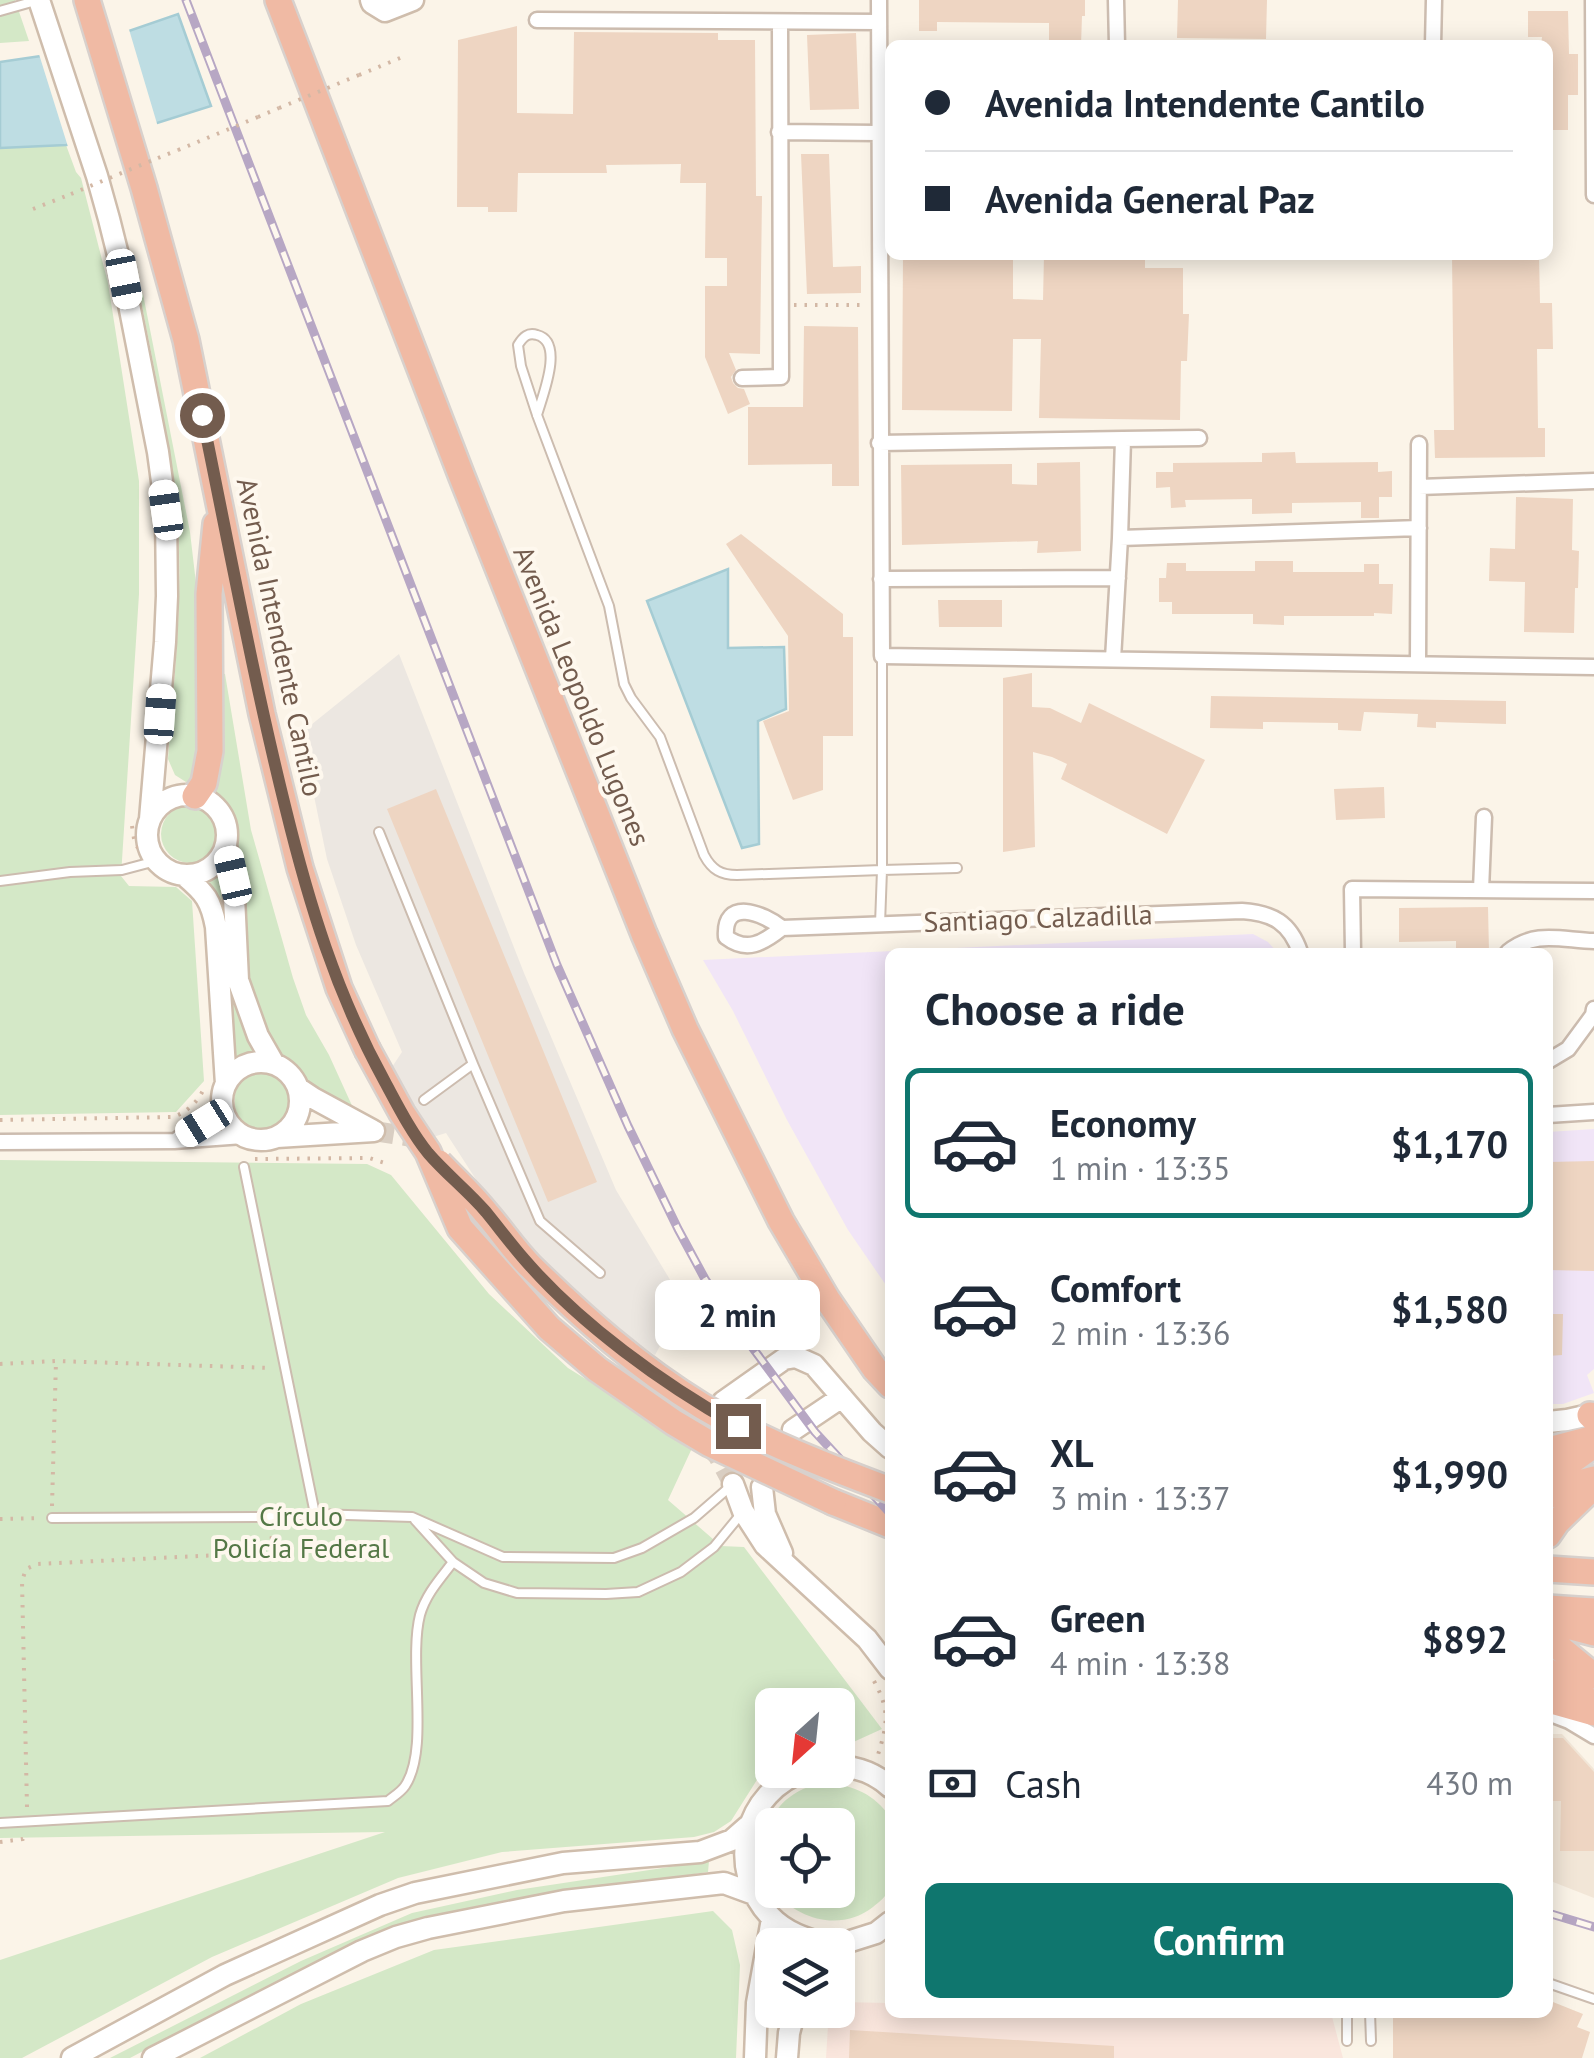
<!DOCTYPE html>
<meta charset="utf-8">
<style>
:root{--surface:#fff;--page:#f6f6f7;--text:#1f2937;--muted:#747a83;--line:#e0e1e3;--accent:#0f766e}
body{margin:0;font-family:"PT Sans",sans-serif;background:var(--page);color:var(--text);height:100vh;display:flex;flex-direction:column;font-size:38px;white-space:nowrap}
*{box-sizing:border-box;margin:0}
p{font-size:32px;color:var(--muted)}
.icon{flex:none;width:55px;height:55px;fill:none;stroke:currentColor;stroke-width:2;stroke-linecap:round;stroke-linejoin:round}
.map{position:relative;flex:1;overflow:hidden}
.drawer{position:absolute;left:885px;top:948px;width:668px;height:1070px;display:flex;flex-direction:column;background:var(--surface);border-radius:15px;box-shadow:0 5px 25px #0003}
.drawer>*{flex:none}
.top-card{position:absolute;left:885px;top:40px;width:668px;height:220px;border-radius:15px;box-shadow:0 5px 25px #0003;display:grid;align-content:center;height:220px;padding:0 40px;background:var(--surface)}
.needle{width:65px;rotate:207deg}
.fabs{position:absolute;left:755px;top:1688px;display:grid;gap:20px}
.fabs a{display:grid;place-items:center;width:100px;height:100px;border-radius:15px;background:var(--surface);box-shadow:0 5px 25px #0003;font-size:50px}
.end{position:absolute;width:45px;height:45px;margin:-22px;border:12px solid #735c4e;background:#fff;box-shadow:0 0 0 5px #fff}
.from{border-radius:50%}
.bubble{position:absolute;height:70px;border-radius:15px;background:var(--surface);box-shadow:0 5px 25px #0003;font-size:32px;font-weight:700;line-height:70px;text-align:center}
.car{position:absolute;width:30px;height:60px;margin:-30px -15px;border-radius:12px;box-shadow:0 0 8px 2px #0007;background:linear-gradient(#fff 24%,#345 0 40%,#fff 0 76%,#345 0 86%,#fff 0)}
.top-card b{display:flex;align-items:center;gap:35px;height:95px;font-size:38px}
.top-card b+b{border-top:2px solid var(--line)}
.top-card i{width:25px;height:25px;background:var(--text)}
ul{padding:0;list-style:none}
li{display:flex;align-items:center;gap:30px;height:150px;margin:0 20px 15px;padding:0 20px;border:5px solid transparent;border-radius:15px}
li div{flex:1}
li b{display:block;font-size:38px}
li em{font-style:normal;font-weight:700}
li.selected{border-color:var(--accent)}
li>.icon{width:90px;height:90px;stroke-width:1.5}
h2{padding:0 40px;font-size:45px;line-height:120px}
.pay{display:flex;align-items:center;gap:25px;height:110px;padding:0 40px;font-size:38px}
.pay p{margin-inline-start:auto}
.action{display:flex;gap:20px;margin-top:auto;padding:20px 40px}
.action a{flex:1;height:115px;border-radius:15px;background:var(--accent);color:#fff;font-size:40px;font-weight:700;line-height:115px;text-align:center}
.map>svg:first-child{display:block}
</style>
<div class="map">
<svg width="1594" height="2058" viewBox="0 0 1594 2058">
<rect width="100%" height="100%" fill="#fbf4e8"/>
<path fill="#f2e6d7" d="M1548,1734H1562L1594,1769V1898L1548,1880Z"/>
<path fill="#fae6dd" d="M838,2002L890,2003V2012L1331,2013L1343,2058H826L829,2010H838Z"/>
<path fill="#ece7e1" d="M399,654L524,973L616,1190L684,1303L655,1355L623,1334L531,1249L488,1198L446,1133L433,1137L388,1073L402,1052L356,945L327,859L301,733Z"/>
<path fill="#f1e5f7" d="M1253,934L1268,942L1277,952H890V1291L848,1230L787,1120L733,1011L703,960Z
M1594,1129V1369L1587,1375L1594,1393L1563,1404H1548V1132Z"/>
<path fill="#d4e8c7" d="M0,0H15L29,41L0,43Z
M66,145L76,172L81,178L108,283L139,481V594L121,876L129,886L176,887L192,901L204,1081L176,1112L0,1115V148Z
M143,294L190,532L199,609L203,768L197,780L186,782L175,775L168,759C174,678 184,596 177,514C170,441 154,368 140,296Z
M216,672L225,674L251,830L293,978L306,1015L329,1055L354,1110L308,1084L292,1071L268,1041L244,977L237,831C233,813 227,801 211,790Z
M161 834a29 29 0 1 1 58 0a29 29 0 1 1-58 0Z
M222,870L261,1055L244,1057L233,1064L206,885Z
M270,1070C286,1081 293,1092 294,1112C244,1173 202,1073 270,1070Z
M0,1160L367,1164L391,1175L489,1294L568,1368L693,1446L668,1500L721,1546L744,1547L882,1729L838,1749V1705H772V1763L760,1775L731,1821L714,1832L694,1837L502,1852L398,1878L212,1957L22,2058H0V1960L385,1832L0,1838Z
M827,1783C855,1786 874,1794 890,1817C890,1833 894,1876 889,1889C886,1897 879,1902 873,1907C841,1932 797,1920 774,1890H838V1825H772V1887C754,1852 764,1807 803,1789C810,1786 820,1785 827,1783Z
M709,1861L708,1872L463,1909L352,1947L244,1998L130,2058H110L301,1961L412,1913L517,1890Z
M713,1911L732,1930L740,1965L736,2058H200L301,2004L434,1950Z"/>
<path fill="#bedde3" stroke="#a5ccd4" stroke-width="2.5" d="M178,14L211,106L100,141L66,145L0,148V62L68,52Z
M728,569V648L784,647L786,709L758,721L759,844L742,848L647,601Z"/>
<path fill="#fbf4e8" d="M128,26L158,127L101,145L69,150L38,51L66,47Z"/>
<path fill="#eed5c2" d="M919,0H1085V16H1082L1081,45H1049V23L937,22V31H919Z
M1178,0H1267L1266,39L1177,38Z
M1528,11H1568L1569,54H1578V95H1568V130H1548V45H1541L1542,37H1528Z
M517,26V113L573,114L574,32L718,33V40H755L756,196H762L760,354L729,353L736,370L731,377L733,383L738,388L744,389L750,404L728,414L705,357V286H727V258H705L706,183H680L681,164L606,165L607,173H518L517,212H488V207H457L458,40Z
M856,33L859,109L810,110L807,35Z
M801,154H829L833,267L861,266V293L807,294Z
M903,255H1013V299L1043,300L1044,255H1145V268H1183V314H1189L1187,361H1181L1180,420L1039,418L1041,339H1013L1012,411L902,410Z
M1452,255H1539L1540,303H1552L1553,349H1537L1538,428H1545V457L1435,458L1434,430H1454Z
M804,326L858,327L859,486H832V464L748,465V407H803Z
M1295,452L1296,463L1378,462V472L1392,471V497H1379V518H1361V502L1292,503V513L1252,514V499L1185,500L1186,507L1171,508L1170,487L1156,488V472H1173V463L1262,462V453Z
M1080,462L1081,551L1037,553L1038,541L902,545L901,465L1012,464V484L1037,485V463Z
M1516,497L1573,499L1572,550L1579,551L1578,588H1575L1574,633L1524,632L1525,582L1489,581L1490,548L1515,549Z
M741,534L843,614V637H853V736H823V790L793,800L763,721L789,711L788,636L726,544Z
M1255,561H1293V572H1364V564H1379V584H1393L1392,614L1374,613V616H1284V625L1253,624V614H1172V602H1159V578H1166L1167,563H1186V571H1255Z
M938,600H1002V627H939Z
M1032,673V707L1050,708L1081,723L1089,703L1205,760L1167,834L1061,779L1067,764L1052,757L1033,752L1035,847L1003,852V678Z
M1211,696L1506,701V724L1436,722V728L1417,727L1418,714L1364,712L1361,731L1338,730V723L1263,722V729L1210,728Z
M1384,787L1385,818L1336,820L1334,789Z
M436,789L597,1182L548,1202L387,809Z
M1488,907L1489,952H1456V941L1399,942V908Z
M1594,1161V1271L1548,1270V1162Z
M1548,1314H1563L1562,1355L1548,1356Z
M1548,1738H1563L1594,1772V1851H1560L1561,1801H1548Z
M1548,2000L1583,2014L1577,2027L1590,2032L1582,2058H1393V2012H1548Z
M850,2030L1114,2046V2058H849Z"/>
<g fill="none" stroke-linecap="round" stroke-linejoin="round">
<path stroke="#d9cec2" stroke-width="20" stroke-dasharray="20 10" stroke-linecap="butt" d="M374,1131L412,1137L425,1147
M466,1203L481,1228L525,1285
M707,1444L718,1456L733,1484"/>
<defs>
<path id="lane" d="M0,11L39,0
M537,415C542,397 565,342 537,335C528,332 523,337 518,345L521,366L537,415L609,606L624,684L631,698L660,737L704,855C712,870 721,875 737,875L882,870V656
M379,832L473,1064L424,1100
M0,881L70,872L122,870L156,861
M880,924L882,870L957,868
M473,1064L540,1221L600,1273
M244,1167L315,1514
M52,1518L276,1517L315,1514L412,1517L503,1557L614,1558L642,1548L694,1518L732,1485
M415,1520L453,1562L484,1583L517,1593L606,1594L638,1592L681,1572L714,1547L741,1514
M0,1823L388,1801C394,1796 401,1792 405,1786C430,1749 408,1662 420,1615C426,1594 440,1579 453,1562
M1548,1983L1594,1999
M1370,2012L1371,2041
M1347,2041V2012"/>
<path id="street" d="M879,0L882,656L1594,667
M1116,0L1117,45
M1593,0L1594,195
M537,20L879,22
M1433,45L1434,0
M779,132L878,133
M742,378L781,377L780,22
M879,443L1123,439
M1419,487L1594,481
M1120,538L1419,528
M881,579L1118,578
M1113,659L1120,538L1123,439L1199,438
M1418,664L1419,444
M1481,890L1484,817
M782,928C763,913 723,897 726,937C747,953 763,943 782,928L1242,911C1273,913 1290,923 1300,952
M1353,952L1352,889L1594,891
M1508,952C1535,930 1561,940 1594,941
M1548,1061L1568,1049L1593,1015L1594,1009
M1548,1115L1594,1112
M178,1139L211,1118L222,1100
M0,1142L174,1141L243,1136
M1548,1713L1569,1721L1594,1736"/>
<path id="secondary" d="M39,0L97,176L109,219L124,279L158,452L166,511L167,596L165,642L150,819
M371,0L372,3L385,11L413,0
M147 835a40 40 0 1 1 80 0a40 40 0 1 1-80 0Z
M226,846L233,876L238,980L258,1036L274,1064
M185,876C205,893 211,900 216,927L226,1084
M222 1101a39 39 0 1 1 78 0a39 39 0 1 1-78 0Z
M298,1088L313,1098L372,1130
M277,1137L374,1131
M723,1402L784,1359L796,1357L814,1365L872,1432L890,1448
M1548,1422L1567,1420L1594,1414
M793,1430L842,1397
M733,1484L743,1511L765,1545L867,1639L890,1669
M762,1487L765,1514L782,1553
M838,1766C857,1767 876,1774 890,1787
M807,1770C743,1791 725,1869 771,1917C786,1933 807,1939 827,1945
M838,1945L876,1933L890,1922
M72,2058L225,1975L380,1905L415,1893L563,1863L700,1852L732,1840L748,1826
M153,2058L362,1951L396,1937L428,1928L564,1901L724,1883L754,1894
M755,2058L757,2003L772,1919
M787,2058L789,2033L795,2010"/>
<path id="highway" d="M87,0L144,188L186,340L262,714L300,868L339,988L367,1049
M278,0L462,477L644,934L685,1029L781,1221L827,1299L875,1369L890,1385
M195,796L204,783L210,751L209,594L216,524
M1590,1415L1594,1419
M1548,1450L1594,1438
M1548,1473L1570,1462L1594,1445
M1548,1496L1564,1487L1594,1479
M833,1502L890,1525
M1548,1535L1557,1522L1594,1486
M1548,1569L1594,1572
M1548,1608L1594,1611
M1548,1621L1594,1633
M1548,1635L1562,1650L1594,1676
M1548,1671L1594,1705
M1548,1700L1594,1713"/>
</defs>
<use href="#lane" stroke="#ccbcaf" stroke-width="12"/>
<use href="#street" stroke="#ccbcaf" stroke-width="19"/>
<use href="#secondary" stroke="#cfbdac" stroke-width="25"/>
<use href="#highway" stroke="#d8d1cd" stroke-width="30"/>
<path stroke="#d3b8a5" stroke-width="4" stroke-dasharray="2.5 8" stroke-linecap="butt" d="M1230,45V39
M359,75L405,56
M258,117L279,108
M158,158L178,150
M33,209L71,194
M794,305H865
M132,826L135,845L144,852
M0,1120L172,1117C186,1114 201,1099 205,1085
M255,1159L369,1158L385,1163
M0,1364L56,1361L272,1368
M52,1506L56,1361
M0,1519L40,1518
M874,1681C891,1712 887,1725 877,1758
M27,1807L22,1581L26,1569L37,1564L260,1553L270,1546L273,1531
M0,1842L23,1839L27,1832"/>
<use href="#lane" stroke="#fff" stroke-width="8"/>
<use href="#street" stroke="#fff" stroke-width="14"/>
<use href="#secondary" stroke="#fff" stroke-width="20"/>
<use href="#highway" stroke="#f0baa4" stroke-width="25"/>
<defs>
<path id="rail" d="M186,0L557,965L628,1126L678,1229L705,1279L735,1324L815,1432L890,1513
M1548,1913L1594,1927"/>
</defs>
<use href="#rail" stroke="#b7a7c4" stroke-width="9"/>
<use href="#rail" stroke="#fef8ee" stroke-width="5" stroke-dasharray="15" stroke-linecap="butt"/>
<defs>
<path id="highway-bridge" d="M367,1049L402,1113L428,1152L460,1228L549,1328L597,1369L673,1422L710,1444L833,1502
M439,1163C454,1179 472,1195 486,1213C501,1230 514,1250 530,1266C582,1317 639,1368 702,1406C761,1441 826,1466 890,1490"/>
</defs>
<use href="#highway-bridge" stroke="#d8d1cd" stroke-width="30" stroke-linecap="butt"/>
<path stroke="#d3b8a5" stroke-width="4" stroke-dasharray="2.5 8" stroke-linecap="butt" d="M279,108L359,75
M178,150L258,117
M71,194L158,158"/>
<use href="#highway-bridge" stroke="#f0baa4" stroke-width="25"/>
</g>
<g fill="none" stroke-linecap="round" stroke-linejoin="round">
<path stroke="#735c4e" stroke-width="12" d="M202,415C229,546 253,677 285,806C309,904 336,993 385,1082C398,1106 411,1132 428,1153C446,1174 468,1191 486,1212C499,1228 511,1244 524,1259C580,1324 663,1384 738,1426"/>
</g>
<g text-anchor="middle" stroke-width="8" stroke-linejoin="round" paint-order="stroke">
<g font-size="28" fill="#735c4e" stroke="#fef8ee">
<text transform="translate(280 637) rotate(78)" y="10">Avenida Intendente Cantilo</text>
<text transform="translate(582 696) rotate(68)" y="10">Avenida Leopoldo Lugones</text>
<text transform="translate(1038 918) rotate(-2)" y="10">Santiago Calzadilla</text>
</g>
<g font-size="28" fill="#547846" stroke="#fef8ee">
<text x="301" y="1526">Círculo<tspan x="301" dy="32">Policía Federal</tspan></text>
</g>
</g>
</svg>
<div class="fabs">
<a><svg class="needle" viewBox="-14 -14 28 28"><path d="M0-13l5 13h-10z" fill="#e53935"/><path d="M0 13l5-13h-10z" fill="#747a83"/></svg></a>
<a><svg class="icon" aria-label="locate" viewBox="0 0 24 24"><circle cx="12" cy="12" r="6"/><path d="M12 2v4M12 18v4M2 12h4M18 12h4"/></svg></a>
<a><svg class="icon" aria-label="layers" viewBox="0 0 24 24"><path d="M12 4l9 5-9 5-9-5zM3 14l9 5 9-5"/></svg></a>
</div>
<i class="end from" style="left:202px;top:415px"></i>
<i class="end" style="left:738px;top:1426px"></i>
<div class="bubble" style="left:655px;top:1280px;width:165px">2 min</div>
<i class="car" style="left:124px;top:279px;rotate:169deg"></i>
<i class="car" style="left:166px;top:510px;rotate:352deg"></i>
<i class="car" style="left:160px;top:714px;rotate:4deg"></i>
<i class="car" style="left:233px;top:876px;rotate:347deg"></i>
<i class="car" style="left:204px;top:1123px;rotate:238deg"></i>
<div class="top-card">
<b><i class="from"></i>Avenida Intendente Cantilo</b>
<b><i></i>Avenida General Paz</b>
</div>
<section class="drawer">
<h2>Choose a ride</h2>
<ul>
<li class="selected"><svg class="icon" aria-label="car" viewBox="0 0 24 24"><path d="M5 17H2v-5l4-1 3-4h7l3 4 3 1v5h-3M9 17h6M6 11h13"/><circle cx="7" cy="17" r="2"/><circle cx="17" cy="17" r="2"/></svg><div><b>Economy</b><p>1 min · 13:35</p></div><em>$1,170</em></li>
<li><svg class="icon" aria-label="car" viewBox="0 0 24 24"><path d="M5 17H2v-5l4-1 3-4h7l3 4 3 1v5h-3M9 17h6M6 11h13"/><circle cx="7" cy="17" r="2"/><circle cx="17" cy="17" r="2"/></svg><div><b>Comfort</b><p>2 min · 13:36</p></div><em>$1,580</em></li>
<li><svg class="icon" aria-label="car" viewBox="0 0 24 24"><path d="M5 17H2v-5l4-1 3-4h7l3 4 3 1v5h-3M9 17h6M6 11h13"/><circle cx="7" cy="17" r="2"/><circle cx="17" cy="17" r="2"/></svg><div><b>XL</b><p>3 min · 13:37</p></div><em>$1,990</em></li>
<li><svg class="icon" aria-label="car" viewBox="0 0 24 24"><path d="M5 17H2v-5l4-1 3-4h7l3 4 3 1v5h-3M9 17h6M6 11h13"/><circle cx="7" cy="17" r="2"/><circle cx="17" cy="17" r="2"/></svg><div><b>Green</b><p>4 min · 13:38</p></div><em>$892</em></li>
</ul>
<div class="pay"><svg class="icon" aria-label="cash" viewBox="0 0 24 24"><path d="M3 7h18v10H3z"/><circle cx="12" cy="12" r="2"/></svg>Cash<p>430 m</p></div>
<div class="action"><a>Confirm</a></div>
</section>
</div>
